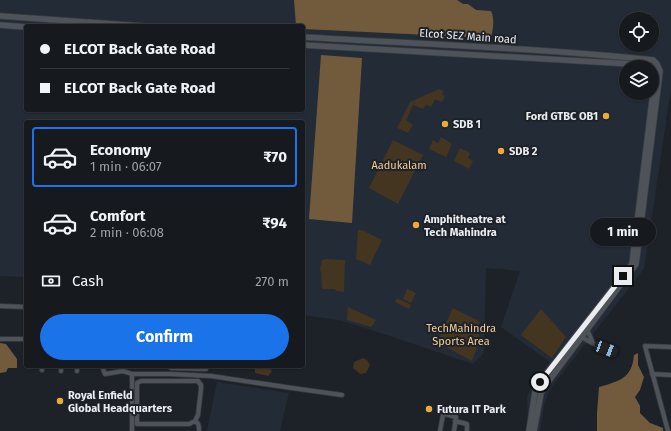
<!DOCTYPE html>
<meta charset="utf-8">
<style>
:root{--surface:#161a1e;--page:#1f2327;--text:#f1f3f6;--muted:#9ea1a4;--line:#35383c;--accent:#1a73e8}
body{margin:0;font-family:"Fira Sans",sans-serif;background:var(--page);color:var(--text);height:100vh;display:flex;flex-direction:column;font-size:15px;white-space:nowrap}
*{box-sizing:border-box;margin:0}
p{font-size:13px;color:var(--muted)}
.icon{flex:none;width:22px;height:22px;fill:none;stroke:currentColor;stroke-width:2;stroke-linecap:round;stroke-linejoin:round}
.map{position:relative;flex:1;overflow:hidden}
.sheet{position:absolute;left:24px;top:120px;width:281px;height:248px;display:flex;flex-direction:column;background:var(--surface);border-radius:4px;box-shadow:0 1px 3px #0004,0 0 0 1px var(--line)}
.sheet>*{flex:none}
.hud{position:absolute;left:24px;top:24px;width:281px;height:88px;border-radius:4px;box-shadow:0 1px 3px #0004,0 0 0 1px var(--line);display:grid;align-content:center;height:88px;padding:0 16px;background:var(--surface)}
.buttons{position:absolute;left:619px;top:12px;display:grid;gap:8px}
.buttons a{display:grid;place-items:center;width:40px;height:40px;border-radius:50%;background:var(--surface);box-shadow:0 1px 3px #0004,0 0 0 1px var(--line);font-size:20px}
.end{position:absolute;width:18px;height:18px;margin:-9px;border:5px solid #e9ecf0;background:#111;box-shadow:0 0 0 2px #111}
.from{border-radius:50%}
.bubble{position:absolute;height:28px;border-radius:14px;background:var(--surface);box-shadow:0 1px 3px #0004,0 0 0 1px var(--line);font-size:13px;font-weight:700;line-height:28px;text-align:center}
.car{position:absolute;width:12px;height:24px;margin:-12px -6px;border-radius:5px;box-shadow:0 0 3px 1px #0007;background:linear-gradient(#222 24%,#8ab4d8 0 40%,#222 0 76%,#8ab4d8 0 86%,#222 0)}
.hud b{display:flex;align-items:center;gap:14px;height:38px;font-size:15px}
.hud b+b{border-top:1px solid var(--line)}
.hud i{width:10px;height:10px;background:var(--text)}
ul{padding:7px 0 0;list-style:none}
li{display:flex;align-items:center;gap:12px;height:60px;margin:0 8px 6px;padding:0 8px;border:2px solid transparent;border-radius:4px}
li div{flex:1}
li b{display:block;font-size:15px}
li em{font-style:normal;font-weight:700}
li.current{border-color:var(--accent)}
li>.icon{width:36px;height:36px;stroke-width:1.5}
.pay{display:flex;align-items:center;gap:10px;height:44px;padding:0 16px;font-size:15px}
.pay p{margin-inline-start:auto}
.cta{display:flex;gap:8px;margin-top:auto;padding:8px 16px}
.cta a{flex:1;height:46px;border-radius:24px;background:var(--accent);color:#fff;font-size:16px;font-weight:700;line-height:46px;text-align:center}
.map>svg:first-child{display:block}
</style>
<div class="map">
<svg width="671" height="431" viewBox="0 0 671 431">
<rect width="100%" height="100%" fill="#1d2228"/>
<path fill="#222b36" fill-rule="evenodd" d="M0,0H671V89L644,269L550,389L544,405L540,431H526L528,421L527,396L534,383L550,362L501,327L520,271L486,268L484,353L473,364L387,335L339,320L303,315V122H26V277L0,276ZM626,19H652V45H626ZM26,26H303V110H26ZM626,67H652V93H626Z
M217,382L289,393L280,431H207Z"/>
<path fill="#443520" d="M439,89L443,91L442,94L445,96L442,102L435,99L431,107L426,105L423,109L413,105L406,120L413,125L408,133L397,128L410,102Z
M441,137L452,144L446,157L429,149L433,140L438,143Z
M393,140L423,155L398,204L369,188Z
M460,148L470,153L468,158L473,161L469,169L454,161Z
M358,230H362L382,240L370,265L356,259Z
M326,259L345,260L344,292L336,291L335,289H322L321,271L320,270L322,260Z
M407,289L416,293L411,303L403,299Z
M397,298L411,305L409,309L395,302Z
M348,307L376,320L371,327L347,320Z
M453,308L479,321V342L472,361L437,342Z
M541,309L566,337L552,358L521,335Z
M363,358L367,360L370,365L366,373L360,374L353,368L354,362Z
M259,366H267L272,371L268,376L255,373V369Z"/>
<path fill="#725b3c" d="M294,0H457L463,4H468L476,10L491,11C495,20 493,28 491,38L303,29V26H296Z
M321,55L362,58L352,223L309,219Z
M0,343L6,344L17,359V368H8L6,372L0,373Z
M638,353V365L644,377L640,390L635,397L640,406V413L650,423L663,428V431H597V413L599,387C619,381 632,379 634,355Z"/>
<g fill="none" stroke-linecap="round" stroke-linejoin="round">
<defs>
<path id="street" d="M0,306L26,307
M587,329L593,343
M581,337L600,347L614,352
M0,339H26
M42,366V370
M61,366V371
M77,366V371
M102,366L105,374L123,371L122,366
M171,368L206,369
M123,371L132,374H171L211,376L292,388L342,395
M132,374V431
M652,374L671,375
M195,421L189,424H137V383L141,381H198L201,385V389L198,415L195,421C199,423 199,426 199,431
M455,421L467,424V431
M440,431L443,415L445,414L456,417L454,431
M668,431L645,346L671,347"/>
<path id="secondary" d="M0,16L142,26
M0,25L26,27
M303,37C420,44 537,48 653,60L657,64L660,71L636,264L545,386L541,393L534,431
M303,45L632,64L651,67
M529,431L535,392L540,382L632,264L655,76V72L652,68"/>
</defs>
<use href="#street" stroke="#393c41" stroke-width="5.5"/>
<use href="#secondary" stroke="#393c41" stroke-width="7"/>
<use href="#street" stroke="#4d5359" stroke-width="4"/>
<use href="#secondary" stroke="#4d5359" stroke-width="5.5"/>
</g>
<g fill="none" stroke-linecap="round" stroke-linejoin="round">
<path stroke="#e9ecf0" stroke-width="5" d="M540,382L623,276"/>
</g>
<g fill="#eea83c" stroke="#1d2228" stroke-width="1.5">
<circle cx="606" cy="116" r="4"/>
<circle cx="445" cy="124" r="4"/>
<circle cx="501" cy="151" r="4"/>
<circle cx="416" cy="225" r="4"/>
<circle cx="60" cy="401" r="4"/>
<circle cx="429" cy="409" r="4"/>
</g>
<g text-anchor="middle" stroke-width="4" stroke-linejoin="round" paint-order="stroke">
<g font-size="11" fill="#e9ecf0" stroke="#1d2228">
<text transform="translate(468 36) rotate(4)" y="4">Elcot SEZ Main road</text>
</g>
<g font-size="11" font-weight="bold" fill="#e9ecf0" stroke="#1d2228" text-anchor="start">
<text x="598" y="120" text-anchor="end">Ford GTBC OB1</text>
<text x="453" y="128">SDB 1</text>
<text x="509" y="155">SDB 2</text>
<text x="424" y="223">Amphitheatre at<tspan x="424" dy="13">Tech Mahindra</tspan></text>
<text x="68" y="399">Royal Enfield<tspan x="68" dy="13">Global Headquarters</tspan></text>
<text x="437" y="413">Futura IT Park</text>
</g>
<g font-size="11" fill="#f6cc96" stroke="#1d2228">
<text x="399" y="169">Aadukalam</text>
<text x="461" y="332">TechMahindra<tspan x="461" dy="13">Sports Area</tspan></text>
</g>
</g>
</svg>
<div class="buttons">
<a><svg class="icon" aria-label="locate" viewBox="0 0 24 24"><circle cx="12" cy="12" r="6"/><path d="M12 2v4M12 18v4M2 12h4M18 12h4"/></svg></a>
<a><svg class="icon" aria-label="layers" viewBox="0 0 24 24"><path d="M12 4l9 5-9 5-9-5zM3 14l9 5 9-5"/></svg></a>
</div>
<i class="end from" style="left:540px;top:382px"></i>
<i class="end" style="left:623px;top:276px"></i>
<div class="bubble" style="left:590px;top:218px;width:66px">1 min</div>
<i class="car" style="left:606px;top:349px;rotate:111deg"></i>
<div class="hud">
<b><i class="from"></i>ELCOT Back Gate Road</b>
<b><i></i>ELCOT Back Gate Road</b>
</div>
<section class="sheet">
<ul>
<li class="current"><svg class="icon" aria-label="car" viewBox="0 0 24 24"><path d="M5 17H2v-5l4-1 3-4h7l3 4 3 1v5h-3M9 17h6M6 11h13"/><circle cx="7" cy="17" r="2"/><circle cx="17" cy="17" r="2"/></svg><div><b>Economy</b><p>1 min · 06:07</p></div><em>₹70</em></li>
<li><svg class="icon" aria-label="car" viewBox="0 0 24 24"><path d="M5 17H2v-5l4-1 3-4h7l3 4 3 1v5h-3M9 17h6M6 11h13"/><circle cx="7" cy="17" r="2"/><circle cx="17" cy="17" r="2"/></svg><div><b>Comfort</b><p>2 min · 06:08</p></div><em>₹94</em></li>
</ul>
<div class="pay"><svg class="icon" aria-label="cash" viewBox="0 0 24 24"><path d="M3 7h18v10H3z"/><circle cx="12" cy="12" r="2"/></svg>Cash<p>270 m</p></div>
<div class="cta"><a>Confirm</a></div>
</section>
</div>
